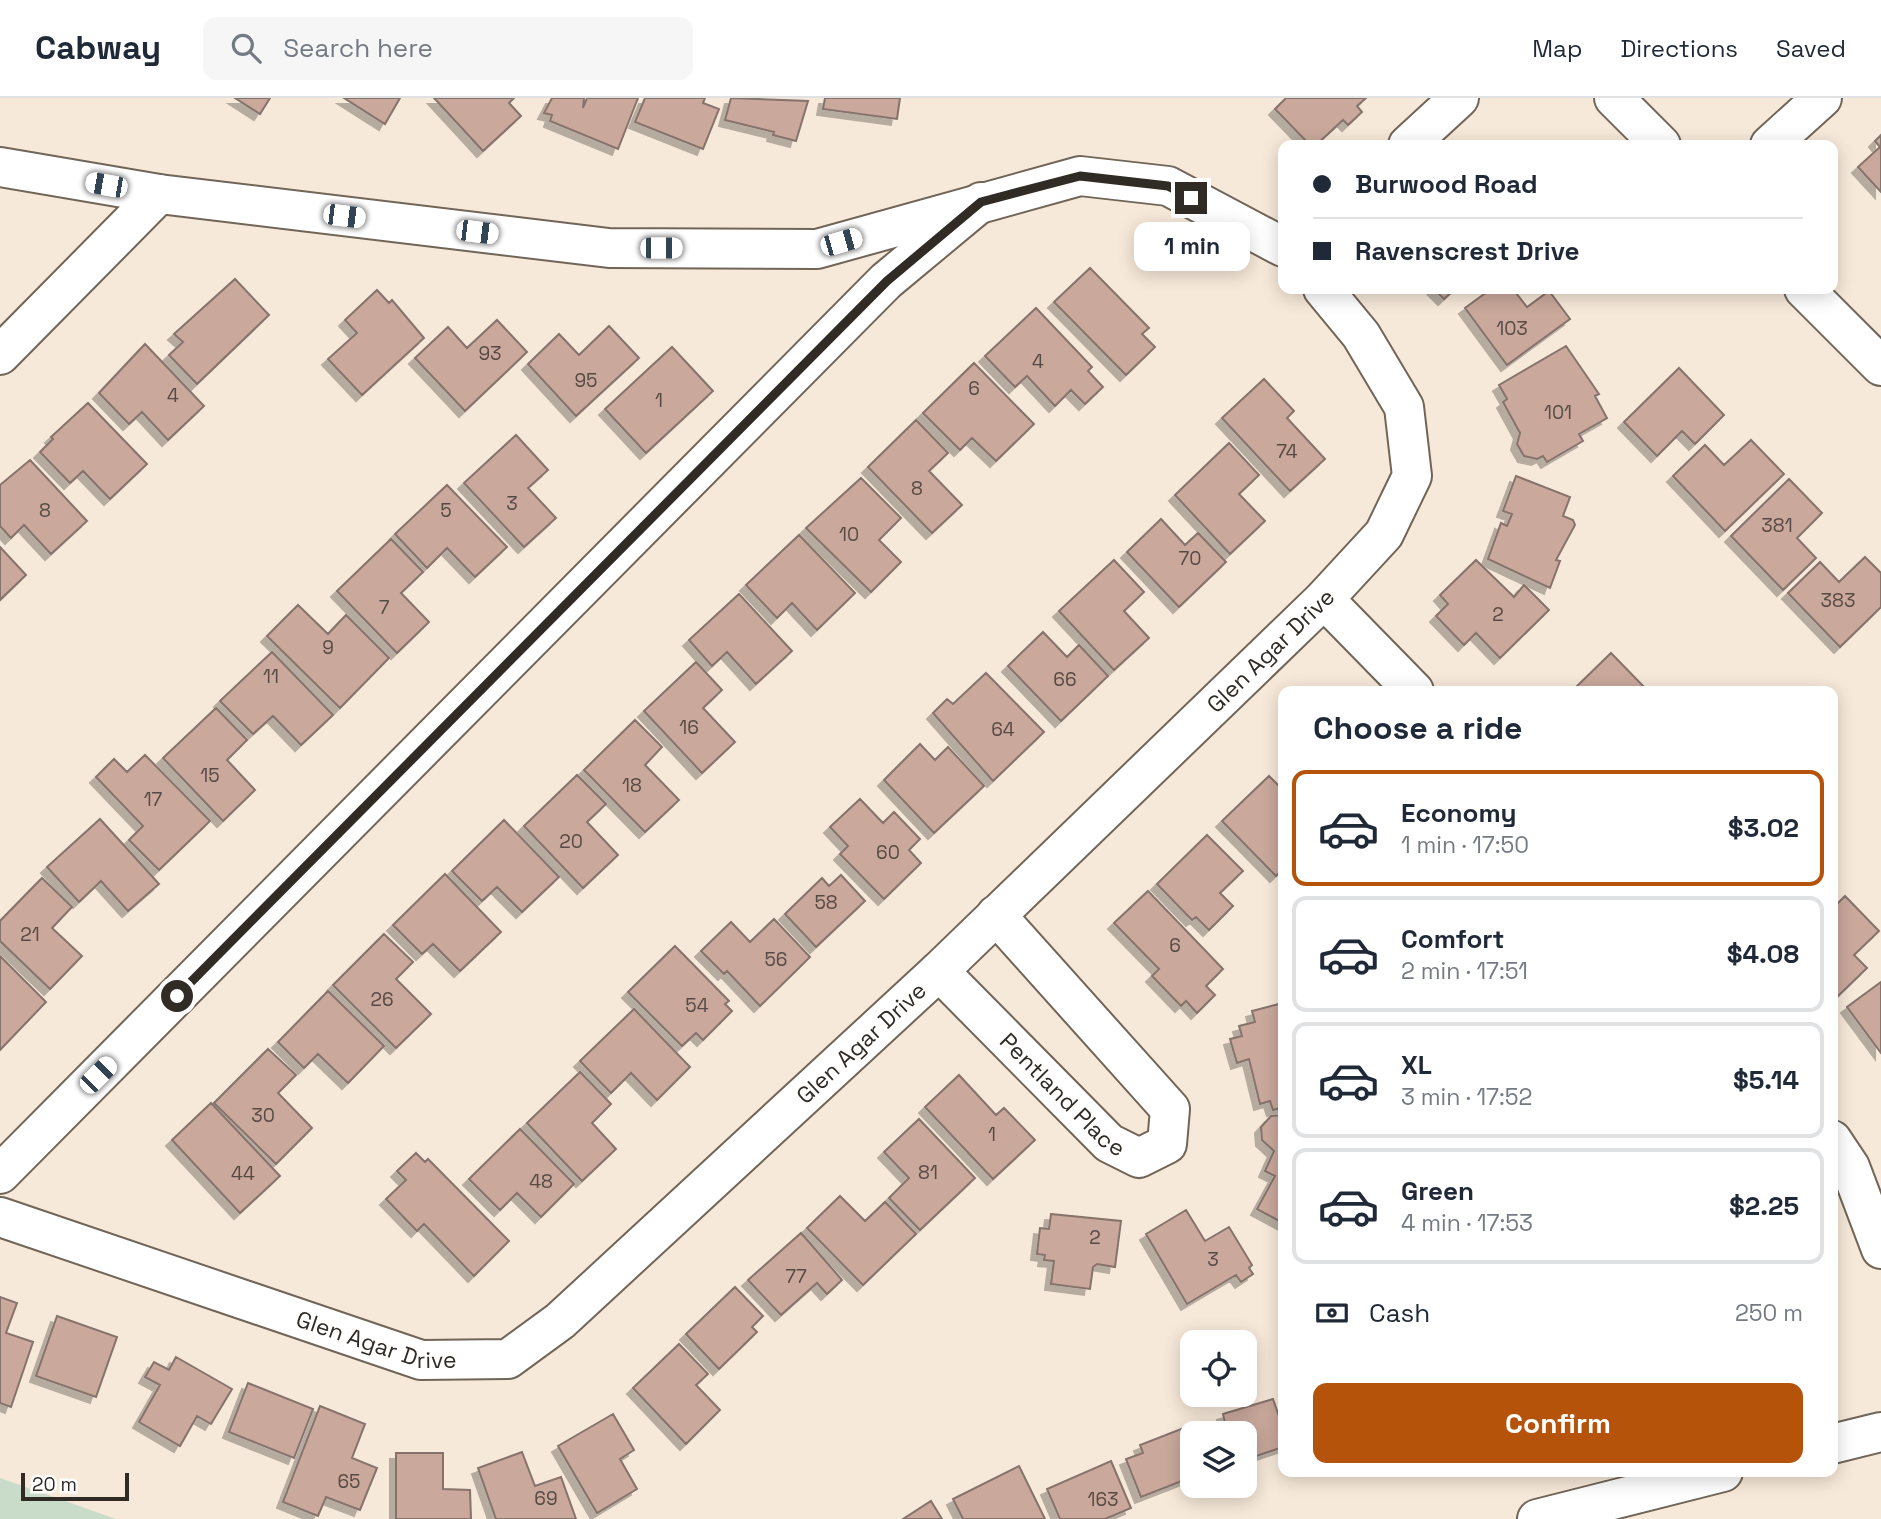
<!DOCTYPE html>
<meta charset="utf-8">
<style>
:root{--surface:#fff;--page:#f6f6f7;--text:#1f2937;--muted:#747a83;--line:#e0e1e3;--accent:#b45309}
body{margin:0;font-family:"Space Grotesk",sans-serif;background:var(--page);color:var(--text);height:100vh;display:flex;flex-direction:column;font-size:26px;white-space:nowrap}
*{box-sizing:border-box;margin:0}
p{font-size:23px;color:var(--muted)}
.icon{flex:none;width:38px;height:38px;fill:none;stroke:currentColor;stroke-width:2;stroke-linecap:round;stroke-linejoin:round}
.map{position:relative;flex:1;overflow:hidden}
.panel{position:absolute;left:1278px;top:588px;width:560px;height:791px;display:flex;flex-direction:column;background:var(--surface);border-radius:14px;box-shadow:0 4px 18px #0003}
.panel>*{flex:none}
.guide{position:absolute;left:1278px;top:42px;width:560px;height:154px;border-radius:14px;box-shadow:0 4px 18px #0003;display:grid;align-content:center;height:154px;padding:0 35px;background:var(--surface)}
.buttons{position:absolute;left:1180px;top:1232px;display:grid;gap:14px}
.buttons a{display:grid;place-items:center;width:77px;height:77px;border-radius:14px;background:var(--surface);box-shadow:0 4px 18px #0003;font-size:35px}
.scale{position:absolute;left:21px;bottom:18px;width:108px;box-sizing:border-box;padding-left:7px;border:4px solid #312b26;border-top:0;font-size:19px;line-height:24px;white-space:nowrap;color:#312b26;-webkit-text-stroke:5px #fff;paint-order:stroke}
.end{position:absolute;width:32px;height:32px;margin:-16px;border:9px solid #312b26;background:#fff;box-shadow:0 0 0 4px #fff}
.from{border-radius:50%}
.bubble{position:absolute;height:49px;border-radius:14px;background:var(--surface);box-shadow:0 4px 18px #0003;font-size:23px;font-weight:700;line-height:49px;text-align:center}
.car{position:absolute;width:21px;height:42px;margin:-21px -10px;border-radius:9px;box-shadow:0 0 5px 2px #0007;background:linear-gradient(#fff 24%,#345 0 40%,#fff 0 76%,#345 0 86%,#fff 0)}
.guide b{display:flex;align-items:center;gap:24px;height:66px;font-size:26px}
.guide b+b{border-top:2px solid var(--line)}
.guide i{width:18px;height:18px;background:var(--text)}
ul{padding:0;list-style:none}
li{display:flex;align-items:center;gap:21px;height:116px;margin:0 14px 10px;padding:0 21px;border:4px solid var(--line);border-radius:14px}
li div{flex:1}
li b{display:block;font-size:26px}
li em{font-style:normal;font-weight:700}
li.current{border-color:var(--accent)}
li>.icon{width:63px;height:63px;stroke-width:1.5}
h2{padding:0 35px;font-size:32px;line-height:84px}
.pay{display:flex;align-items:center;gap:18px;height:77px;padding:0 35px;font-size:26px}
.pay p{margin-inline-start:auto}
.button{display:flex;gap:14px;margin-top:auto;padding:14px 35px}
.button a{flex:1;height:80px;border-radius:14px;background:var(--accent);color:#fff;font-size:28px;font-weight:700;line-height:80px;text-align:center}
header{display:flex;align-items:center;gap:42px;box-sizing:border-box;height:98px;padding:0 35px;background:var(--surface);border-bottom:2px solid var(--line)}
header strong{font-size:33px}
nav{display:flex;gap:38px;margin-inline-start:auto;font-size:24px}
.search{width:490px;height:63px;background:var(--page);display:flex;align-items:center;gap:18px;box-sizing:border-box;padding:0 24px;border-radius:14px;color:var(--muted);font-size:26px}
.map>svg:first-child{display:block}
</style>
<header>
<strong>Cabway</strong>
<div class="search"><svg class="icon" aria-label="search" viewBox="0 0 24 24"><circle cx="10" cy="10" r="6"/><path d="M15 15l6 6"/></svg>Search here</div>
<nav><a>Map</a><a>Directions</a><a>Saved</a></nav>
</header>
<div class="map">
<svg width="1881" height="1421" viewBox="0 0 1881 1421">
<defs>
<filter id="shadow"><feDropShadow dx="-6" dy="6" stdDeviation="0" flood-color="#0004"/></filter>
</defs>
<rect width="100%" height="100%" fill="#f7e9d9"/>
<path fill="#c9dbc9" d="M0,1380L116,1421H0Z"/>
<path fill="#caa89c" stroke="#85736c" stroke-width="2" filter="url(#shadow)" d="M235,0H270L260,16Z
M344,0H400L385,26Z
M434,0H514L509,5L521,18L483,53Z
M552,0H584L583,10L587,0H638L618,51L550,23L552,17L544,15Z
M645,0H705L703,5L719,11L703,51L635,24Z
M731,0L808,3L796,43L773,37L774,34L725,22Z
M825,0H900L897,21L823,11Z
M1286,0H1366L1357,8L1362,14L1348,27L1343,22L1316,47H1310L1275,11Z
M1881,37V94L1858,69L1880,49L1875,43Z
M1090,170L1149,230L1142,236L1155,249L1126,277L1054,204Z
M235,181L269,217L197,286L169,257L183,244L174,236Z
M1434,191H1455L1444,201Z
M1491,191H1513L1527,209L1549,193L1570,221L1507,267L1465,210Z
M377,192L389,205L392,202L424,240L362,297L328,261L357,235L345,222Z
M1036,210L1092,269L1088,273L1103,289L1085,306L1071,292L1055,308L1027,278L1015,289L985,258Z
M497,222L527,254L465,313L415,260L448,229L467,250Z
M609,228L639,260L576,318L528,266L559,236L579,257Z
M145,246L204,308L168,342L142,314L129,326L99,295Z
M1566,248L1599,296L1595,298L1607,320L1579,336L1583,343L1547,364L1543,358L1537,361L1524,358L1517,346L1520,335L1503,304L1507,301L1499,287Z
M672,249L713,293L646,355L605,311Z
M974,265L1034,326L996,363L972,340L960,352L923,315Z
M1679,270L1724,317L1695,346L1682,333L1657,358L1624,324Z
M1264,281L1294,313L1287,320L1325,361L1290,393L1222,320Z
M88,305L147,366L110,401L83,373L70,385L40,354L53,341L51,339Z
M916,322L948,355L929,373L962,407L932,435L868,369Z
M516,337L548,372L528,390L556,420L524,449L464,385Z
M1751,342L1784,376L1725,433L1673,378L1705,347L1724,367Z
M1229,345L1259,377L1239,396L1265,423L1230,456L1175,397Z
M30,362L87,423L51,456L24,427L11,440L0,428V387Z
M1516,378L1570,399L1563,418L1573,422L1575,427L1556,462L1560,463L1550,490L1488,461L1501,425L1507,428L1512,416L1503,413Z
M861,380L901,420L879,442L901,464L871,494L806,430Z
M1789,381L1822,415L1797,440L1816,460L1783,492L1731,438Z
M447,387L507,449L475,479L447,450L427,470L395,436Z
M1161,421L1185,447L1198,435L1226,464L1179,509L1127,454Z
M799,437L855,495L817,532L792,505L777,520L746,487Z
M391,441L423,474L401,495L429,524L397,555L337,493Z
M0,449L26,477L0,502Z
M1865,459L1881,475V509L1840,549L1788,495L1820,464L1839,484Z
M1114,462L1144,494L1124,513L1149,540L1114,572L1059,513Z
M1476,462L1514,499L1524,487L1549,512L1500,560L1476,535L1464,547L1436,518L1448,506L1440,497Z
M739,496L792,553L756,586L727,554L712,568L689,542Z
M298,507L328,536L346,517L389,560L340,610L267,538Z
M1043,534L1067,559L1079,547L1108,578L1061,623L1008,568Z
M272,554L333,617L301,647L273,618L253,636L220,603Z
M1611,555L1648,593H1572Z
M696,564L722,592L703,610L735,644L702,675L644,613Z
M986,575L1044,634L993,683L933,615L947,601L953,606Z
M216,610L247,642L227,662L255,692L223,723L163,660Z
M635,622L662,649L645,667L679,702L645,734L584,672Z
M920,646L935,662L948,649L984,688L934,735L884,682Z
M145,657L210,723L159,772L129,742L143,728L96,679L114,661L127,674Z
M577,677L606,706L587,724L618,757L583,790L524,728Z
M1269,678L1283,692V771L1276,778L1222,723Z
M860,701L883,725L894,714L920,741L909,752L921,765L884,801L840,756L848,748L830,729Z
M100,721L159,786L128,813L101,783L79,804L47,769Z
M504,722L559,779L522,814L497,789L482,803L452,773Z
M1207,737L1243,773L1220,795L1233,808L1209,832L1196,819L1192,822L1157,786Z
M445,776L501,834L460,873L433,846L422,856L393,827Z
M841,777L865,803L816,849L785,816L822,780L829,788Z
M42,780L72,809L52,830L82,858L50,891L0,843V823Z
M1148,793L1223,871L1206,888L1215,897L1197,915L1186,903L1181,908L1152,878L1159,871L1114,825Z
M1845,798L1879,833L1854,857L1867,870L1837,899L1832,894V811Z
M774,821L810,859L760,908L727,873L724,876L701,853L731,824L750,844Z
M384,836L413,864L396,881L431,916L396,950L333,887Z
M675,848L729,903L725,906L732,913L703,942L696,935L682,948L628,894Z
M0,858L46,904L0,952Z
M1881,884V955L1847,909Z
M328,893L384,948L348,985L318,956L304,970L278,944Z
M1279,906L1283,914V1009L1273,1012L1270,1003L1260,1006L1249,961L1237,965L1230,941L1242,938L1239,928L1255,924L1252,913Z
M634,911L690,969L657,1002L631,975L611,995L580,963Z
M268,951L296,977L278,995L312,1030L276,1066L214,1005Z
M580,974L611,1006L592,1025L616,1051L582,1083L527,1025Z
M959,977L996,1017L1004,1010L1035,1042L993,1081L925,1009Z
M211,1005L280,1078L240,1115L172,1042Z
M1283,1017V1125L1257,1111L1275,1078L1265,1073L1274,1053L1262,1042L1261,1029L1271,1018Z
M919,1021L975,1080L920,1132L889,1100L909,1080L884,1054Z
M520,1031L574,1086L541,1119L517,1095L500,1112L469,1081Z
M416,1055L425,1064L428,1061L509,1143L474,1178L424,1126L417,1133L386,1101L406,1082L397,1073Z
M840,1098L865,1123L885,1104L916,1136L863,1187L807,1130Z
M1186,1112L1205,1143L1229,1129L1252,1167L1249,1170L1253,1176L1241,1184L1236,1177L1187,1206L1146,1136Z
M1051,1116L1121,1123L1115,1169L1097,1166L1093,1169L1090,1191L1051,1186L1054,1163L1044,1162L1045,1157L1037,1156L1040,1130L1049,1131Z
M801,1135L842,1182L827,1196L817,1185L781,1217L748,1182Z
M735,1189L763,1218L752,1229L757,1234L719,1271L686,1236Z
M0,1199L17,1205L6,1235L33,1244L11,1309L0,1305Z
M57,1218L117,1239L96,1299L36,1278Z
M679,1246L708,1276L696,1287L720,1312L686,1346L633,1290Z
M176,1259L232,1291L211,1326L197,1318L180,1348L139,1324L160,1287L145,1279L154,1264L169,1272Z
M248,1285L313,1311L294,1360L229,1334Z
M1273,1301L1283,1330V1349L1244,1362V1335H1209L1207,1331L1225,1325L1223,1316Z
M320,1308L365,1326L352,1360L377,1370L360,1412L326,1399L318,1418L283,1404Z
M613,1316L634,1352L620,1361L637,1391L597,1415L558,1348Z
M1189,1328L1192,1379L1141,1399L1126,1361L1143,1355L1140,1347Z
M522,1354L535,1388L561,1379L576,1421H496L478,1370Z
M396,1355H443V1391L470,1392L471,1421H396Z
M1111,1363L1131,1410L1105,1421H1060L1047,1391Z
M1019,1368L1045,1421H963L953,1401Z
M931,1403L942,1421H903Z"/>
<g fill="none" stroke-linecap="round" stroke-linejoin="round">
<defs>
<g id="minor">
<path d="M1408,47L1459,0"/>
<path d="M1770,47L1822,0"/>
<path d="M0,69L159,96L609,150L817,151L1080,78L1168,88L1283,149"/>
<path d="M0,257L159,96"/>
<path d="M1324,501L1414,593"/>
<path id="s1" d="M939,873L1109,1045L1139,1060L1167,1046L1170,1011L996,817"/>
<path d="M1832,1042L1850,1069L1881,1151"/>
<path d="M0,1076L886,183L981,104"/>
<path id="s2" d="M0,1119L421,1262L508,1261L560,1223L939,873L1324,501L1384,436L1412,378L1404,309L1361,237L1323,191"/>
<path d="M1832,1346L1881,1334"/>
<path d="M1537,1421L1723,1374"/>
</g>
<path id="major" d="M1614,0L1661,47
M1804,191L1881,268"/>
</defs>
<use href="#minor" stroke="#716558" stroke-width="42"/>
<use href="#major" stroke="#716558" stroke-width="42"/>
<use href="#minor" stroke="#fff" stroke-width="38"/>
<use href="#major" stroke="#fff" stroke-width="38"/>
</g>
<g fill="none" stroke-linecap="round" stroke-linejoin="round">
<path stroke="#312b26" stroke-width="9" d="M177,898L887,183L981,104L1030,91L1080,78L1168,88L1191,100"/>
</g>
<g text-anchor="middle" stroke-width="7" stroke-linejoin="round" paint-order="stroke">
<g font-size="19" fill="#574a44">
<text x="1512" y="237">103</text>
<text x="490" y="262">93</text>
<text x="1038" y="270">4</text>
<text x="586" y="289">95</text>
<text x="974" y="297">6</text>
<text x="173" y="304">4</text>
<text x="659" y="309">1</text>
<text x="1558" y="321">101</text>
<text x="1287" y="360">74</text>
<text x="917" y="397">8</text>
<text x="512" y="412">3</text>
<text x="45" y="419">8</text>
<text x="446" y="419">5</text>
<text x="1777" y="434">381</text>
<text x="849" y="443">10</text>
<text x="1190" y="467">70</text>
<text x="1838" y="509">383</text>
<text x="384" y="516">7</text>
<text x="1498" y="523">2</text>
<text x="328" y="556">9</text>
<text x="271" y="585">11</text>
<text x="1065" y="588">66</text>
<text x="689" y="636">16</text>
<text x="1003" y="638">64</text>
<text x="210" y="684">15</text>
<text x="632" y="694">18</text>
<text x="153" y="708">17</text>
<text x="571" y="750">20</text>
<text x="888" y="761">60</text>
<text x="826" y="811">58</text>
<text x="30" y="843">21</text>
<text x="1175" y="854">6</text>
<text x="776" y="868">56</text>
<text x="382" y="908">26</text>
<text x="697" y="914">54</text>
<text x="263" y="1024">30</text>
<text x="992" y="1043">1</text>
<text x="928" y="1081">81</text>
<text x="243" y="1082">44</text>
<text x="541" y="1090">48</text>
<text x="1095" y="1146">2</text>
<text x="1213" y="1168">3</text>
<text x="796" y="1185">77</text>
<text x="349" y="1390">65</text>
<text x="546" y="1407">69</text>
<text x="1103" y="1408">163</text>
</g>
<g font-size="23" fill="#312b26" stroke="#fff">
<text dy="8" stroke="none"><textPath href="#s2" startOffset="1573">Glen Agar Drive</textPath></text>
<text dy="8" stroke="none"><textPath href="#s2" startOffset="1006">Glen Agar Drive</textPath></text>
<text dy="8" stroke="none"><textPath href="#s1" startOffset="175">Pentland Place</textPath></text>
<text dy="8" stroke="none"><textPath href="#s2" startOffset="397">Glen Agar Drive</textPath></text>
</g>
</g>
</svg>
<div class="buttons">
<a><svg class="icon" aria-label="locate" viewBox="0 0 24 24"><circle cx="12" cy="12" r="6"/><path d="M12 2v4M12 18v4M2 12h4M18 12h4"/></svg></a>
<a><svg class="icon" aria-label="layers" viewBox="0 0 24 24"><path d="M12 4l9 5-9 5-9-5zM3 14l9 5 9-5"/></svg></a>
</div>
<div class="scale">20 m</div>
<i class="end from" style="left:177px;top:898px"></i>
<i class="end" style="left:1191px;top:100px"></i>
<div class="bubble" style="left:1134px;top:124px;width:116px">1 min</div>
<i class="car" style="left:106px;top:87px;rotate:280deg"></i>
<i class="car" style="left:344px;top:118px;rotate:97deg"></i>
<i class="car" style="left:477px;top:134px;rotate:97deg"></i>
<i class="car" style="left:841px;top:144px;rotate:74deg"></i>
<i class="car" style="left:661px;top:150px;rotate:90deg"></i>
<i class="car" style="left:98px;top:977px;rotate:45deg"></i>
<div class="guide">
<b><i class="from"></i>Burwood Road</b>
<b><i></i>Ravenscrest Drive</b>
</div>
<section class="panel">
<h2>Choose a ride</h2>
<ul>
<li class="current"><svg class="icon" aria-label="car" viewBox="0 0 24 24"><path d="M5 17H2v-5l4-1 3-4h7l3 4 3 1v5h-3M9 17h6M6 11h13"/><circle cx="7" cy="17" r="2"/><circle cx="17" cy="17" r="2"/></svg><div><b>Economy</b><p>1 min · 17:50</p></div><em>$3.02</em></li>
<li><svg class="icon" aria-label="car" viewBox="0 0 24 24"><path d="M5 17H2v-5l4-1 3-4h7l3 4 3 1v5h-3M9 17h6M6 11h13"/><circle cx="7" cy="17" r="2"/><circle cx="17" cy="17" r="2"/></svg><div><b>Comfort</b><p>2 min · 17:51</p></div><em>$4.08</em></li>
<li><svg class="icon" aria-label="car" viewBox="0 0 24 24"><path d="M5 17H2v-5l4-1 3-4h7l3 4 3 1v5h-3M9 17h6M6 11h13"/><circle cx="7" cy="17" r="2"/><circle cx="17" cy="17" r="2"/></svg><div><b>XL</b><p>3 min · 17:52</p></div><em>$5.14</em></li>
<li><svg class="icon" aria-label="car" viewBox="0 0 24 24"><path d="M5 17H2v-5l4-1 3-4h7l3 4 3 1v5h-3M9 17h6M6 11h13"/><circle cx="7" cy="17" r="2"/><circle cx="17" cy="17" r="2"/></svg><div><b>Green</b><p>4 min · 17:53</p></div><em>$2.25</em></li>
</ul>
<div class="pay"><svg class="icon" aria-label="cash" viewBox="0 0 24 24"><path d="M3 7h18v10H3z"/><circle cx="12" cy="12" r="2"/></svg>Cash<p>250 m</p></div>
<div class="button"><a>Confirm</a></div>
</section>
</div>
